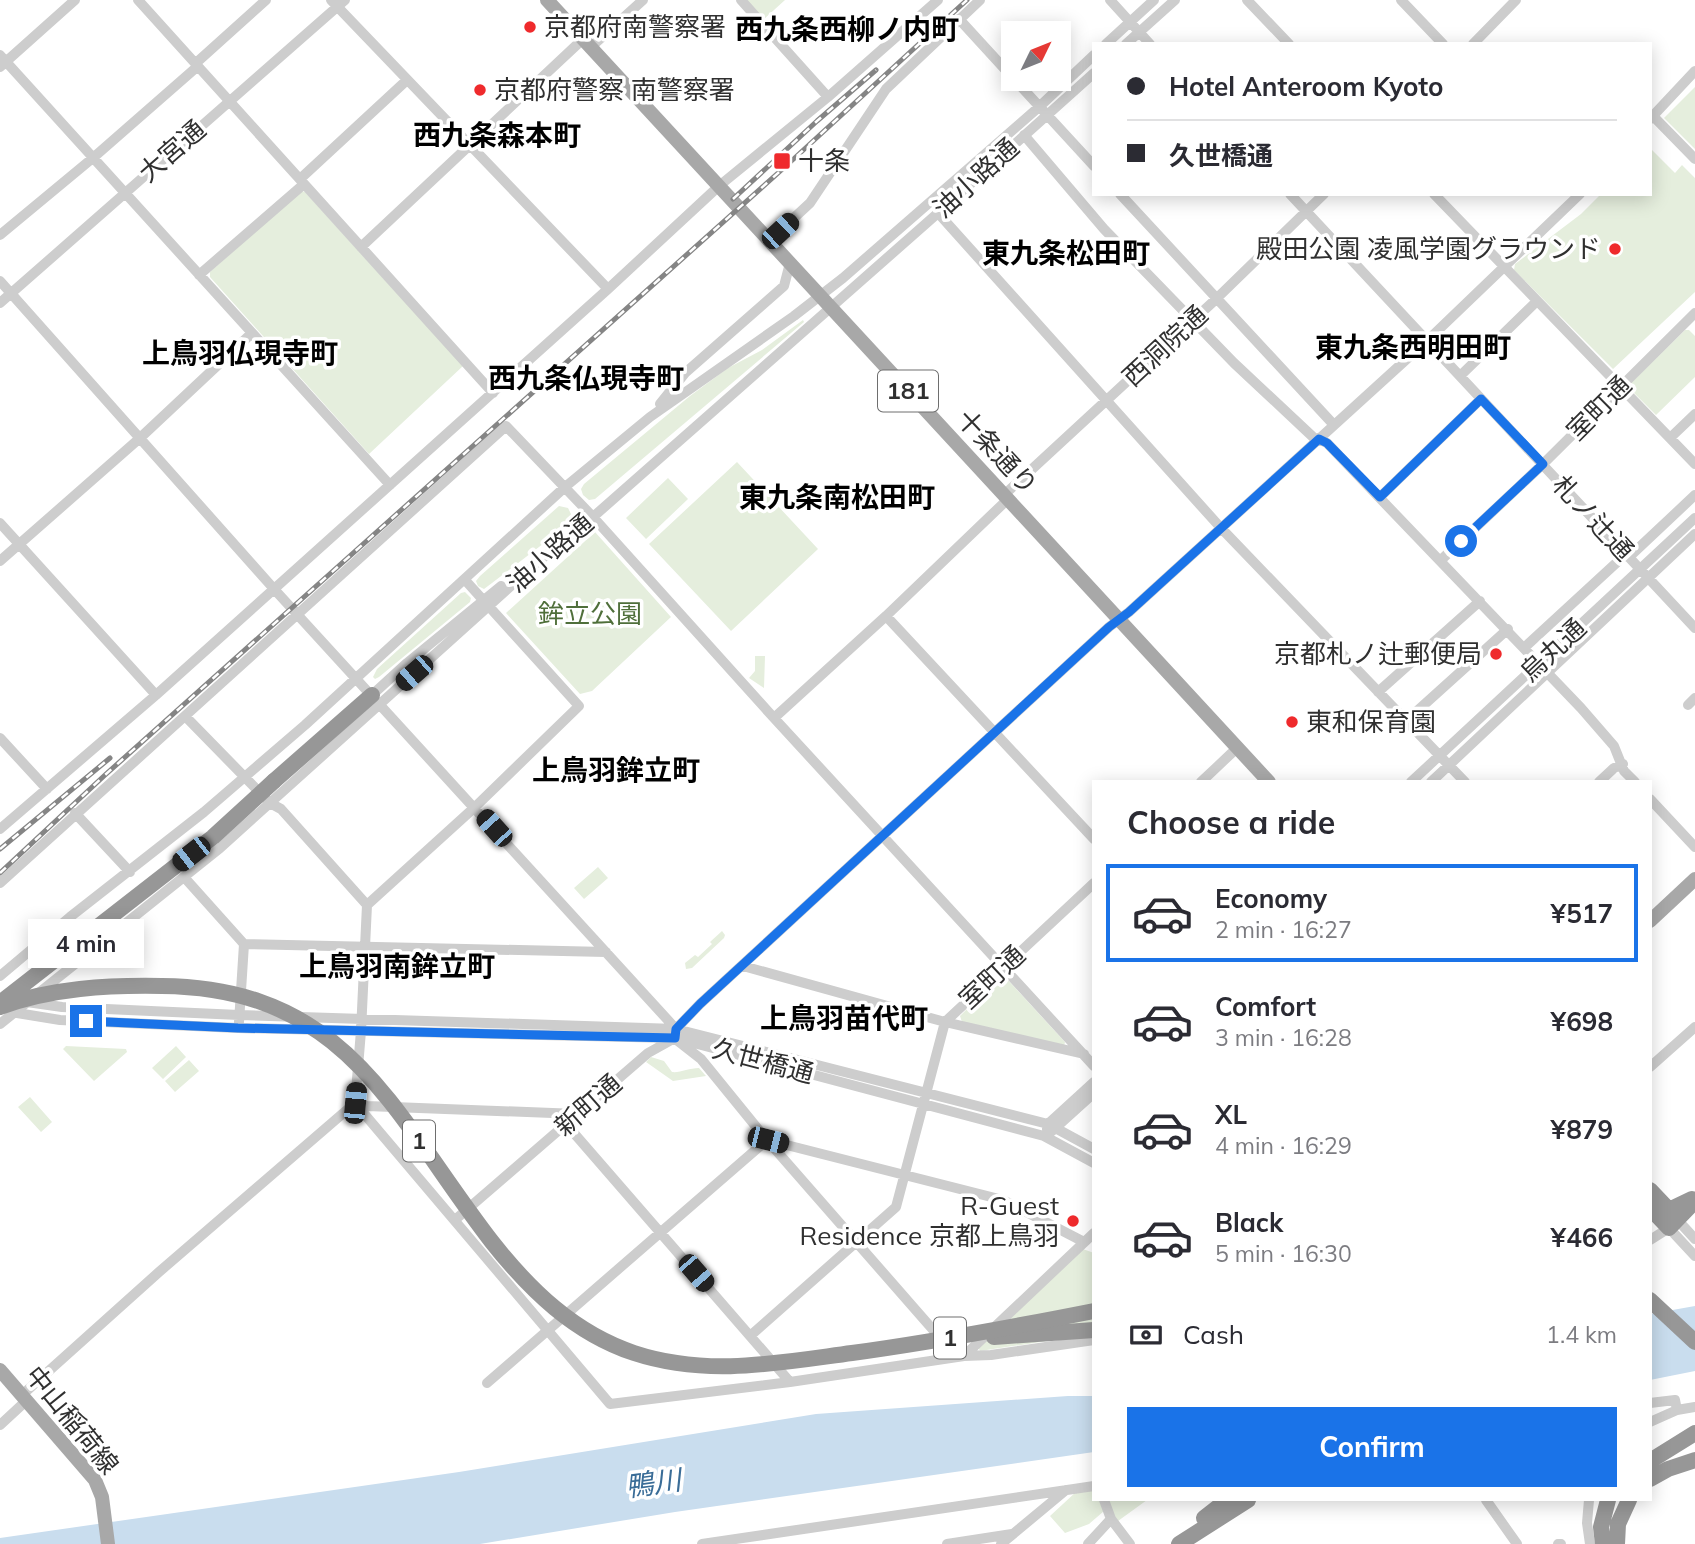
<!DOCTYPE html>
<meta charset="utf-8">
<style>
:root{--surface:#fff;--page:#f7f7f7;--text:#2b2b33;--muted:#7c7c81;--line:#e1e1e2;--accent:#1a73e8}
body{margin:0;font-family:Mulish,"Noto Sans JP",sans-serif;background:var(--page);color:var(--text);height:100vh;display:flex;flex-direction:column;font-size:26px;white-space:nowrap}
*{box-sizing:border-box;margin:0}
p{font-size:23px;color:var(--muted)}
.icon{flex:none;width:38px;height:38px;fill:none;stroke:currentColor;stroke-width:2;stroke-linecap:round;stroke-linejoin:round}
.map{position:relative;flex:1;overflow:hidden}
.drawer{position:absolute;left:1092px;top:780px;width:560px;height:721px;display:flex;flex-direction:column;background:var(--surface);border-radius:0px;box-shadow:0 4px 18px #0003}
.drawer>*{flex:none}
.hud{position:absolute;left:1092px;top:42px;width:560px;height:154px;border-radius:0px;box-shadow:0 4px 18px #0003;display:grid;align-content:center;height:154px;padding:0 35px;background:var(--surface)}
.needle{width:46px;rotate:47deg}
.controls{position:absolute;left:1001px;top:21px;display:grid;gap:14px}
.controls a{display:grid;place-items:center;width:70px;height:70px;border-radius:0px;background:var(--surface);box-shadow:0 4px 18px #0003;font-size:35px}
.end{position:absolute;width:32px;height:32px;margin:-16px;border:9px solid #1a73e8;background:#fff;box-shadow:0 0 0 4px #fff}
.from{border-radius:50%}
.bubble{position:absolute;height:49px;border-radius:0px;background:var(--surface);box-shadow:0 4px 18px #0003;font-size:23px;font-weight:700;line-height:49px;text-align:center}
.car{position:absolute;width:21px;height:42px;margin:-21px -10px;border-radius:9px;box-shadow:0 0 5px 2px #0007;background:linear-gradient(#222 24%,#8ab4d8 0 40%,#222 0 76%,#8ab4d8 0 86%,#222 0)}
.hud b{display:flex;align-items:center;gap:24px;height:66px;font-size:26px}
.hud b+b{border-top:2px solid var(--line)}
.hud i{width:18px;height:18px;background:var(--text)}
ul{padding:0;list-style:none}
li{display:flex;align-items:center;gap:21px;height:98px;margin:0 14px 10px;padding:0 21px;border:4px solid transparent;border-radius:0px}
li div{flex:1}
li b{display:block;font-size:26px}
li em{font-style:normal;font-weight:700}
li.current{border-color:var(--accent)}
li>.icon{width:63px;height:63px;stroke-width:1.5}
h2{padding:0 35px;font-size:32px;line-height:84px}
.pay{display:flex;align-items:center;gap:18px;height:77px;padding:0 35px;font-size:26px}
.pay p{margin-inline-start:auto}
.primary-button{display:flex;gap:14px;margin-top:auto;padding:14px 35px}
.primary-button a{flex:1;height:80px;border-radius:0px;background:var(--accent);color:#fff;font-size:28px;font-weight:700;line-height:80px;text-align:center}
.map>svg:first-child{display:block}
</style>
<div class="map">
<svg width="1695" height="1544" viewBox="0 0 1695 1544">
<rect width="100%" height="100%" fill="#fff"/>
<path fill="#e5eedd" d="M745,0H785L763,20Z
M1695,87V149L1664,118Z
M1650,148L1675,173L1682,165L1695,178V292L1613,369L1514,270L1515,264L1581,214L1601,194H1650Z
M301,191L305,192L463,366L369,454L210,277V272Z
M803,320L804,322L595,499L589,500L583,495L581,489L584,484L690,396L728,368L762,350Z
M1685,330H1689L1695,336V377L1656,415L1632,391V382Z
M737,462L818,549L731,631L649,544Z
M668,478L688,499L646,539L626,518Z
M559,506L568,508L571,514L569,524L492,583L484,589L478,586L476,581L480,576Z
M595,532L671,617L592,691L580,694L506,613Z
M465,592L471,598L470,602L379,677L375,679L373,677L377,669L461,593Z
M755,656H765L764,688L749,678L755,671Z
M598,867L608,878L584,899L574,888Z
M722,931L725,935L724,938L692,968L686,969L685,963L695,955L698,957L712,944L710,942Z
M998,978H1006L1065,1042L1064,1047L962,1022L960,1016Z
M66,1046L126,1049L127,1052L94,1081L63,1049Z
M176,1046L186,1057L163,1079L152,1068Z
M651,1057L664,1061L672,1072C680,1073 689,1068 699,1068L706,1076L673,1081L646,1062Z
M189,1060L199,1071L175,1092L165,1081Z
M30,1097L52,1122L41,1132L18,1107Z
M1080,1248L1094,1253V1334L980,1351L978,1347Z
M1094,1490V1500H1100L1104,1511L1089,1524L1065,1533L1050,1516L1077,1491Z
M1108,1500H1147L1118,1521L1113,1514Z"/>
<path fill="#c9ddee" d="M1695,1306V1371L1650,1380V1314Z
M1068,1396H1094V1452L675,1512L480,1544H0V1538L459,1472L816,1414Z"/>
<g fill="none" stroke-linecap="round" stroke-linejoin="round">
<path stroke="#cdcdcd" stroke-width="10" d="M138,0L493,393
M331,0L608,289
M741,0L828,97
M1110,0L1150,44
M1247,0L1289,44
M1401,0L1443,44
M959,19L1013,78
M1106,44L1154,0
M1126,44L1175,0
M1473,44L1516,0
M591,47L643,0
M0,55L390,485
M196,63L266,0
M0,67L75,0
M1014,79L1094,166
M1653,116L1695,159
M1650,119L1695,71
M1024,135L1104,229L1234,363L1313,437L1327,443L1581,708L1614,746L1624,771L1635,782
M300,179L407,80
M1120,194L1334,425
M1290,194L1695,628
M1434,194L1695,464
M938,213L1220,527L1465,782
M0,235L94,157L198,66
M769,241L810,203L886,89L980,0
M361,247L583,39
M199,275L304,184
M0,281L274,589L676,1029
M0,303L345,0
M1460,376L1537,301
M660,404L685,373L784,286L790,263
M1670,438L1695,414
M1004,495L1214,301L1324,194
M1380,497L1481,399
M0,523L156,695
M1629,557L1695,495
M1441,560L1543,464L1695,313
M0,561L140,438L252,333
M886,616L1094,839
M1525,647L1626,554
M1378,692L1480,601
M372,695L407,663L501,586
M1688,705L1695,698
M185,716L270,803L281,809L367,905
M774,718L886,616L1008,499
M1406,721L1508,629
M0,738L47,789
M1201,782L1237,748
M1411,782L1695,518
M1431,782L1695,534
M1599,782L1614,768L1623,764
M1650,799L1695,847
M75,813L130,872
M0,829L156,695L608,289L719,186L828,97L938,0
M184,877L244,944L239,1022
M0,883L506,426L593,517L774,718L1094,1066
M244,944L606,952
M743,966L945,1022L1084,1054
M0,976L70,917L204,812L305,725L565,487L650,417L794,316L843,278L1039,107L1094,55
M27,1002L62,1007L239,1015L676,1029L1048,1124L1094,1149
M11,1012L60,1020L238,1028L675,1038L1044,1136L1094,1163
M0,1024L220,848L532,567L593,517L938,213L1094,73
M678,1041L701,1059L767,1140L956,1356
M1650,1067L1695,1027
M355,1103L610,1404L790,1382L964,1356L1094,1233
M355,1103L367,1106L578,1114
M566,1124L790,1382
M1047,1129L1048,1124L1094,1082
M1052,1131L1094,1093
M767,1140L1003,1200L1084,1242
M1673,1215L1695,1239
M456,1219L648,1053L675,1038L676,1029L700,1004L1109,627L1129,612L1431,337L1580,194
M1650,1240L1669,1228L1695,1256
M750,1336L896,1207L945,1022L1094,883
M964,1356L991,1355L1094,1340
M487,1383L767,1140
M22,1395L159,1272L355,1103L361,1031L367,905L475,807L579,706L465,580
M1650,1403L1675,1400L1677,1410
M1650,1422L1677,1410L1695,1407
M0,1425L26,1401
M1104,1500L1111,1519L1130,1544
M1486,1500L1517,1544
M1589,1500L1587,1523L1590,1544
M702,1544L1094,1486
M947,1544L1012,1534
M1001,1544L1066,1490
M1088,1544L1111,1519
M1558,1544H1561"/>
<path stroke="#a8a8a8" stroke-width="14" d="M547,0L1269,782
M1650,921L1695,879
M0,1370L95,1480L102,1497L108,1544"/>
<path stroke="#979797" stroke-width="16" d="M274,781L372,695
M1650,1190L1669,1210L1692,1199
M1650,1208L1669,1228L1695,1201
M1650,1300L1695,1342
M994,1337L1094,1330
M1650,1461L1695,1433
M1650,1479L1668,1469L1695,1460
M1204,1518L1227,1500
M1179,1544L1248,1500
M1603,1544L1601,1527L1608,1500
M1617,1544L1618,1524L1629,1500"/>
<defs>
<path id="rail" d="M733,199L817,121L876,70
M0,849L110,758
M0,873L105,775L787,165L967,0"/>
</defs>
<use href="#rail" stroke="#858585" stroke-width="5"/>
<use href="#rail" stroke="#fff" stroke-width="2.5" stroke-dasharray="8" stroke-linecap="butt"/>
<path stroke="#979797" stroke-width="16" d="M1,1002L213,837L274,781
M0,1007C51,988 108,985 162,986C348,988 393,1114 492,1242C530,1290 574,1333 634,1353C707,1377 777,1363 852,1353C933,1342 1013,1327 1094,1311"/>
</g>
<g fill="none" stroke-linecap="round" stroke-linejoin="round">
<path stroke="#1a73e8" stroke-width="9" d="M86,1021L238,1028L675,1038L676,1029L700,1004L1109,627L1129,612L1319,439L1327,443L1380,497L1481,399L1543,464L1461,541"/>
</g>
<g fill="#ef2a2c" stroke="#fff" stroke-width="2.5">
<circle cx="530" cy="27" r="7"/>
<circle cx="480" cy="90" r="7"/>
<rect x="773" y="152" width="18" height="18" rx="3.5"/>
<circle cx="1615" cy="249" r="7"/>
<circle cx="1496" cy="654" r="7"/>
<circle cx="1292" cy="722" r="7"/>
<circle cx="1073" cy="1221" r="7"/>
</g>
<g text-anchor="middle" stroke-width="7" stroke-linejoin="round" paint-order="stroke">
<g fill="#fff" stroke="#6e6e6e" stroke-width="2">
<rect x="878" y="370.5" width="60" height="41" rx="5"/>
<rect x="403" y="1120.5" width="32" height="41" rx="5"/>
<rect x="934" y="1317.5" width="32" height="41" rx="5"/>
</g>
<g font-size="24" font-weight="bold" fill="#303030">
<text x="908" y="399">181</text>
<text x="419" y="1149">1</text>
<text x="950" y="1346">1</text>
</g>
<g font-size="26" fill="#303030" stroke="#fff" text-anchor="start">
<text x="544" y="36">京都府南警察署</text>
<text x="494" y="99">京都府警察 南警察署</text>
<text x="798" y="170">十条</text>
<text x="1601" y="258" text-anchor="end">殿田公園 凌風学園グラウンド</text>
<text x="1482" y="663" text-anchor="end">京都札ノ辻郵便局</text>
<text x="1306" y="731">東和保育園</text>
<text x="1059" y="1215" text-anchor="end">R-Guest<tspan x="1059" dy="30">Residence 京都上鳥羽</tspan></text>
</g>
<g font-size="26" fill="#303030" stroke="#fff">
<text transform="translate(172 151) rotate(-41)" y="9">大宮通</text>
<text transform="translate(976 178) rotate(-42)" y="9">油小路通</text>
<text transform="translate(1165 346) rotate(-43)" y="9">西洞院通</text>
<text transform="translate(1599 408) rotate(-45)" y="9">室町通</text>
<text transform="translate(997 452) rotate(47)" y="9">十条通り</text>
<text transform="translate(1593 518) rotate(47)" y="9">札ノ辻通</text>
<text transform="translate(550 553) rotate(-41)" y="9">油小路通</text>
<text transform="translate(1553 650) rotate(-43)" y="9">烏丸通</text>
<text transform="translate(992 977) rotate(-43)" y="9">室町通</text>
<text transform="translate(763 1061) rotate(15)" y="9">久世橋通</text>
<text transform="translate(588 1105) rotate(-41)" y="9">新町通</text>
<text transform="translate(72 1420) rotate(51)" y="9">中山稲荷線</text>
</g>
<g font-size="26" fill="#4f6f3a" stroke="#fff">
<text x="590" y="623">鉾立公園</text>
</g>
<g font-size="28" font-weight="bold" fill="#000" stroke="#fff">
<text x="847" y="39">西九条西柳ノ内町</text>
<text x="497" y="145">西九条森本町</text>
<text x="1066" y="263">東九条松田町</text>
<text x="1413" y="357">東九条西明田町</text>
<text x="240" y="363">上鳥羽仏現寺町</text>
<text x="586" y="388">西九条仏現寺町</text>
<text x="837" y="507">東九条南松田町</text>
<text x="616" y="780">上鳥羽鉾立町</text>
<text x="397" y="976">上鳥羽南鉾立町</text>
<text x="844" y="1028">上鳥羽苗代町</text>
</g>
<g font-size="28" font-style="italic" fill="#396c97" stroke="#fff">
<text transform="translate(653 1483) rotate(-8)" y="10">鴨川</text>
</g>
</g>
</svg>
<div class="controls">
<a><svg class="needle" viewBox="-14 -14 28 28"><path d="M0-13l5 13h-10z" fill="#e53935"/><path d="M0 13l5-13h-10z" fill="#7c7c81"/></svg></a>
</div>
<i class="end from" style="left:1461px;top:541px"></i>
<i class="end" style="left:86px;top:1021px"></i>
<div class="bubble" style="left:28px;top:919px;width:116px">4 min</div>
<i class="car" style="left:780px;top:231px;rotate:47deg"></i>
<i class="car" style="left:414px;top:673px;rotate:229deg"></i>
<i class="car" style="left:494px;top:828px;rotate:318deg"></i>
<i class="car" style="left:191px;top:854px;rotate:232deg"></i>
<i class="car" style="left:355px;top:1103px;rotate:5deg"></i>
<i class="car" style="left:768px;top:1140px;rotate:104deg"></i>
<i class="car" style="left:696px;top:1273px;rotate:139deg"></i>
<div class="hud">
<b><i class="from"></i>Hotel Anteroom Kyoto</b>
<b><i></i>久世橋通</b>
</div>
<section class="drawer">
<h2>Choose a ride</h2>
<ul>
<li class="current"><svg class="icon" aria-label="car" viewBox="0 0 24 24"><path d="M5 17H2v-5l4-1 3-4h7l3 4 3 1v5h-3M9 17h6M6 11h13"/><circle cx="7" cy="17" r="2"/><circle cx="17" cy="17" r="2"/></svg><div><b>Economy</b><p>2 min · 16:27</p></div><em>¥517</em></li>
<li><svg class="icon" aria-label="car" viewBox="0 0 24 24"><path d="M5 17H2v-5l4-1 3-4h7l3 4 3 1v5h-3M9 17h6M6 11h13"/><circle cx="7" cy="17" r="2"/><circle cx="17" cy="17" r="2"/></svg><div><b>Comfort</b><p>3 min · 16:28</p></div><em>¥698</em></li>
<li><svg class="icon" aria-label="car" viewBox="0 0 24 24"><path d="M5 17H2v-5l4-1 3-4h7l3 4 3 1v5h-3M9 17h6M6 11h13"/><circle cx="7" cy="17" r="2"/><circle cx="17" cy="17" r="2"/></svg><div><b>XL</b><p>4 min · 16:29</p></div><em>¥879</em></li>
<li><svg class="icon" aria-label="car" viewBox="0 0 24 24"><path d="M5 17H2v-5l4-1 3-4h7l3 4 3 1v5h-3M9 17h6M6 11h13"/><circle cx="7" cy="17" r="2"/><circle cx="17" cy="17" r="2"/></svg><div><b>Black</b><p>5 min · 16:30</p></div><em>¥466</em></li>
</ul>
<div class="pay"><svg class="icon" aria-label="cash" viewBox="0 0 24 24"><path d="M3 7h18v10H3z"/><circle cx="12" cy="12" r="2"/></svg>Cash<p>1.4 km</p></div>
<div class="primary-button"><a>Confirm</a></div>
</section>
</div>
